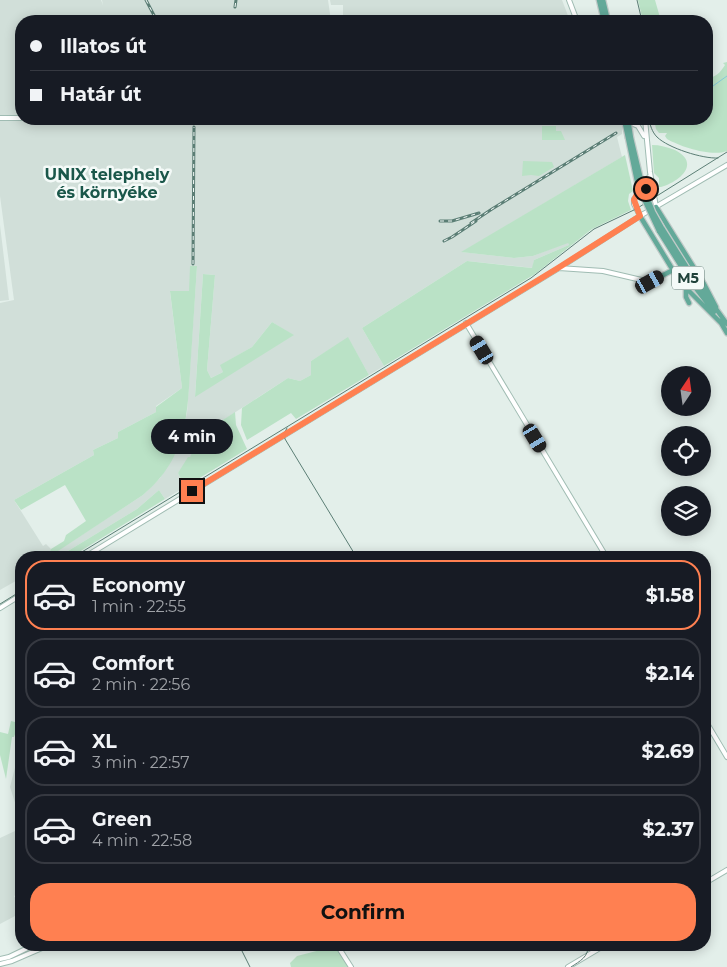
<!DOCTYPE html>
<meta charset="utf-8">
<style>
:root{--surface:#171b24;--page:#242831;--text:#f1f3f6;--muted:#9ea1a6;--line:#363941;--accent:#ff8051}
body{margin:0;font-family:Montserrat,sans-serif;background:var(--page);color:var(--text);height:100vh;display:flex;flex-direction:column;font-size:19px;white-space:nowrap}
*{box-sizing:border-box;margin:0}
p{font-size:16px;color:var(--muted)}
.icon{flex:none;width:28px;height:28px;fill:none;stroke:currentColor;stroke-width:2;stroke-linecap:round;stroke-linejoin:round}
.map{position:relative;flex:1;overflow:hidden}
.sheet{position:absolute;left:15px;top:551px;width:696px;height:400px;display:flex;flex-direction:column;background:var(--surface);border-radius:20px;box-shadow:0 2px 12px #0003}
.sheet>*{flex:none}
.top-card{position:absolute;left:15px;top:15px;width:698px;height:110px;border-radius:20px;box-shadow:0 2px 12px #0003;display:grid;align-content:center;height:110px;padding:0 15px;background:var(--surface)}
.needle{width:32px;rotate:13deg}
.tools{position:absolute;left:661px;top:366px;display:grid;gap:10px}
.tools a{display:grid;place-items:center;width:50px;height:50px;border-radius:50%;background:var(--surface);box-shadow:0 2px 12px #0003;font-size:25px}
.end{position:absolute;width:22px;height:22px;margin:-11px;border:6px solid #ff8051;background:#111;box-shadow:0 0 0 2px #111}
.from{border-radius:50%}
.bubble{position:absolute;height:35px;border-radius:18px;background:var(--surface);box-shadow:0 2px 12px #0003;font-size:16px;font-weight:700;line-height:35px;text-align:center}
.car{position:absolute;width:15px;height:30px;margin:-15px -8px;border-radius:6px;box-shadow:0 0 4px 1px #0007;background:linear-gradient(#222 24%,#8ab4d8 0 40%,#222 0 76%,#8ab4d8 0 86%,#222 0)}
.top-card b{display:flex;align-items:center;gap:18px;height:48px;font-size:19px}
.top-card b+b{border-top:1px solid var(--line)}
.top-card i{width:12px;height:12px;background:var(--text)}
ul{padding:9px 0 0;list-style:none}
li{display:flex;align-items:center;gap:15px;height:70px;margin:0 10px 8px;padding:0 5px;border:2px solid var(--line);border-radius:20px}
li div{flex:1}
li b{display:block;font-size:19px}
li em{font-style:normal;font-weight:700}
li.on{border-color:var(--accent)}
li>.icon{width:45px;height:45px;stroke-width:1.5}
.button{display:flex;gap:10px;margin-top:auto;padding:10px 15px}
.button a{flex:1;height:58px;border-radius:20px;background:var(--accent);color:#111;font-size:20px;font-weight:700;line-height:58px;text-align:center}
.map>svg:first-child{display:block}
</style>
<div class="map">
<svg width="727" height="967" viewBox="0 0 727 967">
<rect width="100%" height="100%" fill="#e3efea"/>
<path fill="#d1dfd9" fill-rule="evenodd" d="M0,0H101L103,5L102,0H328L331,21H21V119H622V134L617,137L622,157L462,252L514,258L533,256L568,242L569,245L534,260L533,268L467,261L362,328L384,366L369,375L348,338L311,361V375L300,381L288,378L194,439V448L190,458L178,473L185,487L165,499L159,490L137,509L58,557H53L51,555L143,495L160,478L178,449L187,413L197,266L189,291L170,292L182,388L156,406V412L118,432V438L93,450L94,455L14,500L43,546L46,544L51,549L48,555L49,557L21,558V578L0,590V303L14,300L0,196ZM203,274L215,275L207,370L211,378L223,372L221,365L252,347L272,322L293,335L195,396Z
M330,0H562L570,21H343V5H331Z
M0,225L9,300L0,301Z
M20,748H21V814L19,815L10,787Z
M15,831L21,845V892L14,896L21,909V915L16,918L15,916L0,924V838Z"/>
<path fill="#bae2c6" d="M638,0H655L661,21H643Z
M727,62V151C712,157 681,147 667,139L665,136L667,133H659L656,129L654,119H706V79C716,77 720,73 725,65L723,63Z
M542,126H556V131H561L565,140H542Z
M652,145C660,145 667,147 675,150C701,163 680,182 661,187H659V178L654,173Z
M625,155L633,191L629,194L628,201L631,210L592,229L535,274L384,366L362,328L467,261L532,268L534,260L569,245L568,243L533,256L514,258L461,252Z
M523,161L552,162L554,167L539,176L531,175L522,176Z
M190,266H197C195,297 193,328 191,358C187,414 189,456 143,495L52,555L53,557H49L48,555L51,549L64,541L66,535L86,521L65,485L21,510L14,500L94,455L93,450L118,438V432L156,412V407L182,388L170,291H189Z
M203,274L215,275L207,370L211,378L223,372L220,365L252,347L272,322L294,335L195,397Z
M348,337L369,375L296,419L291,413L247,440L241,425L242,408L288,378L300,381L311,375V361Z
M235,412L236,425L247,449L185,487L178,473L188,457H190L194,448L192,444L194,439Z
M159,490L165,499L71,557H58L137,509Z
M11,721L19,723L14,737H12L6,779L0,755V732L8,734Z
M336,946L348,967H291L290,963L297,956Z"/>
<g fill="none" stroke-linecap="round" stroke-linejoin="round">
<path stroke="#86cad9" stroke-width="1" d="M706,91L727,76
M657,119H663"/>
<defs>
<path id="secondary" d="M569,0L577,21
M0,118H21
M150,119L597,122H626L637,119
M645,119L650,172L656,207
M628,122L638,126L644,136
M640,216L634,204V199L646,189L649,177
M559,268L603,271L650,282
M466,323L607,558
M83,558L559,268L640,216L727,165
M0,608L21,595
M705,720L727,757
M705,883L727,870
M337,945L351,967
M0,959L9,957L34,945
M0,964L12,961L49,945
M568,967L605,945"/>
<path id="primary" d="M599,0L604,21
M603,0L608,21
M628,138L638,186
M631,138L642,184
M656,207L704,284L716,307
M640,216L671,267L686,288L721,323
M662,228L693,277L727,324
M659,231L691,282L714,312
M650,282L673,270
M686,288V297L689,303
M720,321L727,333"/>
</defs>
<use href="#secondary" stroke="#a0bcb3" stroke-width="6"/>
<use href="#primary" stroke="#c1cac8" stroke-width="7"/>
<use href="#secondary" stroke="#fff" stroke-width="4"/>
<use href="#primary" stroke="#63a999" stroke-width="4.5"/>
<path stroke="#5b7e75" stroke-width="1" d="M637,0L642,21
M649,119C650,125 652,132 657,137C668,148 703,159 718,158
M287,428L284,434L285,439L357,558
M72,558L531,278L594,229L636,209L727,152
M0,604L21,591
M239,945L250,967
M571,967C580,961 589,957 588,945"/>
<defs>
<path id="rail" d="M146,0L157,21
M235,7L236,0
M440,221H452L479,213
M471,223L492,209L616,133
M444,241L452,237L476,221
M193,264L194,127"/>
</defs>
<use href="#rail" stroke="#5b7e75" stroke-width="3"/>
<use href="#rail" stroke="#f4faf8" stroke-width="1" stroke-dasharray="4" stroke-linecap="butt"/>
<defs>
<path id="primary-bridge" d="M624,119L628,138
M628,119L631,138
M642,184L653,212L662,228
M638,186L659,231"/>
</defs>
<use href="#primary-bridge" stroke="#c1cac8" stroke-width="7" stroke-linecap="butt"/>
<use href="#primary-bridge" stroke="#63a999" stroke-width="4.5"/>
</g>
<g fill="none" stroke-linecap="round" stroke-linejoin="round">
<path stroke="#ff8051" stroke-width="6" d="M192,491L558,268L640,216L634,200L636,196L646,189"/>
</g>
<g text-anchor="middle" stroke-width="5" stroke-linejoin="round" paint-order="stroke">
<rect fill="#f4faf8" stroke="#607973" stroke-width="1" x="672" y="266.5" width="32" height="23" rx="4"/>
<g font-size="14" font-weight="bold" fill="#20423a">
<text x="688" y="283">M5</text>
</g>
<g font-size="16" font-weight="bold" fill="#1a574a" stroke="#f4faf8">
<text x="107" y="180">UNIX telephely<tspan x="107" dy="18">és környéke</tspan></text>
</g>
</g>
</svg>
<div class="tools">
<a><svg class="needle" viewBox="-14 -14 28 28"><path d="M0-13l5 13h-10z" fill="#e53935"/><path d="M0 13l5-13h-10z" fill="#9ea1a6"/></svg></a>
<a><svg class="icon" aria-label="locate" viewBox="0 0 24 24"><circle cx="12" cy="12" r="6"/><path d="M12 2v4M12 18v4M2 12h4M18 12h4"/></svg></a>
<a><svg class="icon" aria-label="layers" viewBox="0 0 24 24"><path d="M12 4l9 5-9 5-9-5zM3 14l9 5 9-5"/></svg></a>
</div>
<i class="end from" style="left:646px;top:189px"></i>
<i class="end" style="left:192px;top:491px"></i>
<div class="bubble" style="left:151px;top:419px;width:82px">4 min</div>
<i class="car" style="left:650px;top:282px;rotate:61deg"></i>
<i class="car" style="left:482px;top:350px;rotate:329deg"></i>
<i class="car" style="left:535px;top:438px;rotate:149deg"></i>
<div class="top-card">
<b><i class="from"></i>Illatos út</b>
<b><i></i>Határ út</b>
</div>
<section class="sheet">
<ul>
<li class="on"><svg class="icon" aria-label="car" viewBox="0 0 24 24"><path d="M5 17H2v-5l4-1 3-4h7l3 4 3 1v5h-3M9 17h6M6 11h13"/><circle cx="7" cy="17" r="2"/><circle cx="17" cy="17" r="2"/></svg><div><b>Economy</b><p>1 min · 22:55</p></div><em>$1.58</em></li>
<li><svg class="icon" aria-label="car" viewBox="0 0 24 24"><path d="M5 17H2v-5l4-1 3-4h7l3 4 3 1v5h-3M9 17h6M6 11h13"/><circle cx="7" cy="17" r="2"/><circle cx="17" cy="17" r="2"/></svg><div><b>Comfort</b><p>2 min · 22:56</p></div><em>$2.14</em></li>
<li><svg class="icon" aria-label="car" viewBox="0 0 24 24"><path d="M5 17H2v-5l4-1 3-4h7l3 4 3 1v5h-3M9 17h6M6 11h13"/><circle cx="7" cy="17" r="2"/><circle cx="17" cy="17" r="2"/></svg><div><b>XL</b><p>3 min · 22:57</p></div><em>$2.69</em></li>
<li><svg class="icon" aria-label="car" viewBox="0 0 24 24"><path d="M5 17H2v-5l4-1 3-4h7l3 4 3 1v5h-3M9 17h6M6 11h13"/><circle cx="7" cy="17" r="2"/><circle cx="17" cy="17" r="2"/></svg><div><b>Green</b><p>4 min · 22:58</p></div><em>$2.37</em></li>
</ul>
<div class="button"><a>Confirm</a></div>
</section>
</div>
